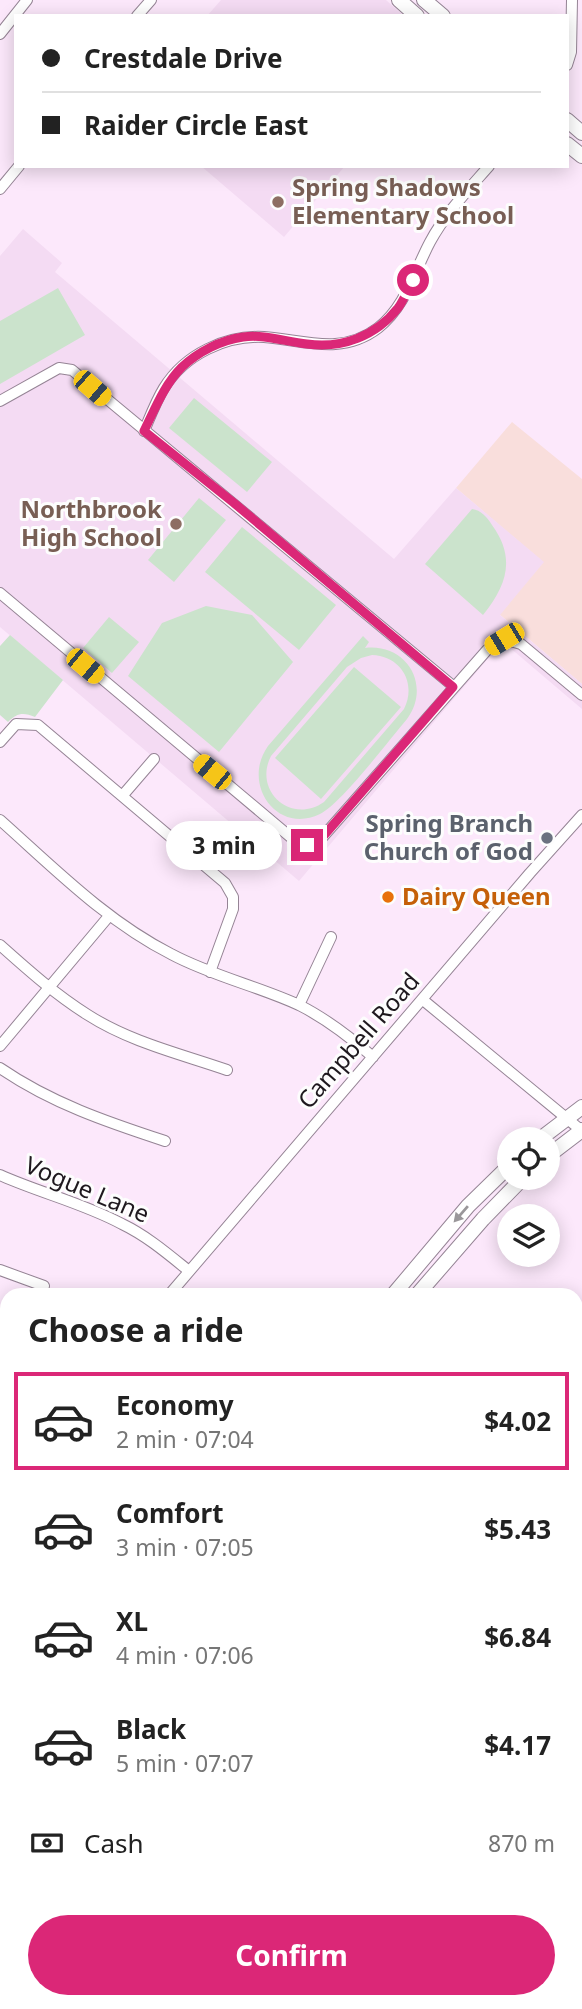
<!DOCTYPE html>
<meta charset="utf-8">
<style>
:root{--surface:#fff;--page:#f2f2f2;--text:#222;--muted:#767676;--line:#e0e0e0;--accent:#db2777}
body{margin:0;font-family:"Noto Sans",sans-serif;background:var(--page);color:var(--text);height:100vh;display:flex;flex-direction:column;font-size:26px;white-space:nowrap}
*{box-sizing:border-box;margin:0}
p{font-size:23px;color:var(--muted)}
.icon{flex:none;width:38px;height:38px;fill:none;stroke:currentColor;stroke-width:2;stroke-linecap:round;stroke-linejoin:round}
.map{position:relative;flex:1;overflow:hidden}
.sheet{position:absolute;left:0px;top:1288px;width:583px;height:721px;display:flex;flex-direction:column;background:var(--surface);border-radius:21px 21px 0 0;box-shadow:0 4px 18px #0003}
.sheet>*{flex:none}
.guide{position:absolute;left:14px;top:14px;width:555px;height:154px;border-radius:0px;box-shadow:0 4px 18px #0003;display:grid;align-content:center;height:154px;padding:0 28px;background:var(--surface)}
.buttons{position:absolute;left:497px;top:1127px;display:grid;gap:14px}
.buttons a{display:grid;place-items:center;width:63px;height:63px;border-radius:50%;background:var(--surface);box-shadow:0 4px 18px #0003;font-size:35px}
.end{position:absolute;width:32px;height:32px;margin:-16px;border:9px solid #db2777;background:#fff;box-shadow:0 0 0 4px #fff}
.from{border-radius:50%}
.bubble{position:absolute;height:49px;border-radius:24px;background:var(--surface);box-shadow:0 4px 18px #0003;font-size:23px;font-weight:700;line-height:49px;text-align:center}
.car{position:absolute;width:21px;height:42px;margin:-21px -10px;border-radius:9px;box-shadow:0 0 5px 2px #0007;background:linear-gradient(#f5c518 24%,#345 0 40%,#f5c518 0 76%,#345 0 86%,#f5c518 0)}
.guide b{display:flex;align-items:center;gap:24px;height:66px;font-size:26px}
.guide b+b{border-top:2px solid var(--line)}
.guide i{width:18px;height:18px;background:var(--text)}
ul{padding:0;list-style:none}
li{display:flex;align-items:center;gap:21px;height:98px;margin:0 14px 10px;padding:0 14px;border:4px solid transparent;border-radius:0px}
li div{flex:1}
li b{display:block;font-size:26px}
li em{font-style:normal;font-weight:700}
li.current{border-color:var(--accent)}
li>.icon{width:63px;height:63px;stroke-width:1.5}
h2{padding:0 28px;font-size:32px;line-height:84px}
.pay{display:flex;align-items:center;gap:18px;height:77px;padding:0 28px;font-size:26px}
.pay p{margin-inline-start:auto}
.cta{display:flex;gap:14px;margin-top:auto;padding:14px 28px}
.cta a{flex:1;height:80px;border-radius:42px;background:var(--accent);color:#fff;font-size:28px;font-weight:700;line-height:80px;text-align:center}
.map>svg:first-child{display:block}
</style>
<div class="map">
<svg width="582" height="2009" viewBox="0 0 582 2009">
<rect width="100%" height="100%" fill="#fce8fb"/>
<path fill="#ebdbee" d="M7,1499V1596L0,1590V1507Z"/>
<path fill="#f9dedc" d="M512,422L582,479V684L499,614L543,562L456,488Z"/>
<path fill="#f4dbf3" d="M221,0H386L404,16H207Z
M201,166H345L284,237Z
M23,229L62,263L55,272L394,559L456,488L544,562L500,615L582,684V709L509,647L496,649L299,881L0,627V256Z"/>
<path fill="#cbe3cc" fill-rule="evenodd" d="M58,288L85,335L0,384V321Z
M194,398L272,462L247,492L169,428Z
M199,498L226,520L174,582L148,560Z
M472,509C481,510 487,517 492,525C516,558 507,585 483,615L425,564Z
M242,527L336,605L299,650L205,572Z
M206,606L252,615L293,662L219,752L128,676L162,623Z
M109,617L139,642L112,673L83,648Z
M10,635L63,680L35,717C23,712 17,713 8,722L0,715V646Z
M363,636L369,642L365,648C406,643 432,685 407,719C389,740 341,804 320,814C277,835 241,784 268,746ZM372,655C401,656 417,683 404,709L324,802C291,825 253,791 271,756L347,667L361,658Z
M354,667L401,707L321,799L275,758Z"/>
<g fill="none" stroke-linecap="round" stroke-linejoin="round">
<defs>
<path id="minor" d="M137,16L151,0
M0,34L27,0
M567,65L571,52L572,0
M0,189L19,166
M0,401L59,368L72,370L453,686
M144,431C150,417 156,401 164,388C185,354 226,335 264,337C304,340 341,356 378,328C406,306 414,272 430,242C445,214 468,190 489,166
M0,593L294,840L307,845L320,840L487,650L504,639L521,644L582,695
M0,742L16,724L38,725L225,883L233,897V909L210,972
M123,795L154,759
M0,820C54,868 106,921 171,954C212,976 258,986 299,1005C327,1019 350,1037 373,1057
M0,945C28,970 56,995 88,1015C130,1042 181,1054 227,1070
M423,1000L582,1131
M299,1005L331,937
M0,1046L109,916
M0,1068C51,1103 107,1122 165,1141
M0,1175C40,1193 83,1203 122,1224C147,1236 168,1254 189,1271
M0,1270L44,1286
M169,1295L530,873L582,815
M576,1374L582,1367
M0,1492L7,1484
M576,1796L582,1800
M576,1851L582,1834
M125,2002L133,2009
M199,2002L207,2009
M32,2009L38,2002
M517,2009L520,2002"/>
<path id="major" d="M399,0L417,16
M424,0L443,16
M567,120L582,133
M567,144L582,156
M540,1139L582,1107
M548,1156L582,1130
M393,1295L468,1206L509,1166
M417,1295L483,1219L523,1178
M0,1599L7,1605
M0,1614L7,1620
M0,1756L7,1747
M0,1784L7,1776
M454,2002L463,2009
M475,2002L485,2009"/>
</defs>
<use href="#minor" stroke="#958495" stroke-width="12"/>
<use href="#major" stroke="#958495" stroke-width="16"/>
<use href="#minor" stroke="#fff" stroke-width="10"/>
<use href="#major" stroke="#fff" stroke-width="14"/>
</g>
<defs><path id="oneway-solid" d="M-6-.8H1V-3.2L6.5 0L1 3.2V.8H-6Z" transform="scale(1.75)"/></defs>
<use fill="#9a979a" href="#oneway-solid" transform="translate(461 1214) rotate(131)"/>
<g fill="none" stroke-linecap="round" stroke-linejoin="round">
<path stroke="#db2777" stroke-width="9" d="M307,845L320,840L453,687L234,503L144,431C155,409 164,385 182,367C198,352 221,340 243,337C265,334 286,342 307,344C342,349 376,336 398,308C404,300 408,289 413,280"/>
</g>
<g fill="#8d6e63" stroke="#fdfdfd" stroke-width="2.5">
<circle cx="278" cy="202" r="7"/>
<circle cx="176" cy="524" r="7"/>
</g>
<circle fill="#6b7280" stroke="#fdfdfd" stroke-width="2.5" cx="547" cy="838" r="7"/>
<circle fill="#e8710a" stroke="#fdfdfd" stroke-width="2.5" cx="388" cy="897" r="7"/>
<g text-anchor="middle" stroke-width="6" stroke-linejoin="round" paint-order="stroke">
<g font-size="24" font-weight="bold" fill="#785e54" stroke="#fdfdfd" text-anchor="start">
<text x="292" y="196">Spring Shadows<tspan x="292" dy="28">Elementary School</tspan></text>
<text x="162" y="518" text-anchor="end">Northbrook<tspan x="162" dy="28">High School</tspan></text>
</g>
<g font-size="24" font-weight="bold" fill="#5b616d" stroke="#fdfdfd" text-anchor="end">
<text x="533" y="832">Spring Branch<tspan x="533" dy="28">Church of God</tspan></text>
</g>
<g font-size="24" font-weight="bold" fill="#c56008" stroke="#fdfdfd" text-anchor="start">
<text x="402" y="905">Dairy Queen</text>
</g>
<g font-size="24" fill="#1e181e" stroke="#fdfdfd">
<text transform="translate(359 1041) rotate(-49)" y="8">Campbell Road</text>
<text transform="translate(87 1190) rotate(23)" y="8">Vogue Lane</text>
</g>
</g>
</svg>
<div class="buttons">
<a><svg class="icon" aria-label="locate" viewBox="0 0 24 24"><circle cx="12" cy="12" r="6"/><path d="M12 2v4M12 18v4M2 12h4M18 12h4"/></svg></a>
<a><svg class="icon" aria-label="layers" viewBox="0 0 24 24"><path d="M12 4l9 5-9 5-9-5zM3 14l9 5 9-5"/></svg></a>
</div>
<i class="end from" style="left:413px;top:280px"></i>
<i class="end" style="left:307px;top:845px"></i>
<div class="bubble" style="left:166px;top:821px;width:116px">3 min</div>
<i class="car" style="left:92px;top:388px;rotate:131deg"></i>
<i class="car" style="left:504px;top:639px;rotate:239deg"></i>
<i class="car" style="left:85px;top:666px;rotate:130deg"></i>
<i class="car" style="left:212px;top:772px;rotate:309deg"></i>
<div class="guide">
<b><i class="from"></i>Crestdale Drive</b>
<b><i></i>Raider Circle East</b>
</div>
<section class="sheet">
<h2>Choose a ride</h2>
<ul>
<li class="current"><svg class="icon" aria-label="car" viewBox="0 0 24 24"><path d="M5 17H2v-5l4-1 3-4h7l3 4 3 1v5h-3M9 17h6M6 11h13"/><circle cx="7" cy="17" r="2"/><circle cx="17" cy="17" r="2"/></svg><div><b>Economy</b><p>2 min · 07:04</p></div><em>$4.02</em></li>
<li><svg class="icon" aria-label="car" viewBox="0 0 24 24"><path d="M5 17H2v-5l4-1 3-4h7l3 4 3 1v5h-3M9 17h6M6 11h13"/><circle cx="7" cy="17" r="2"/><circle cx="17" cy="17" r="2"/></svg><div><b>Comfort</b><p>3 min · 07:05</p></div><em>$5.43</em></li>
<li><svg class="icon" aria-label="car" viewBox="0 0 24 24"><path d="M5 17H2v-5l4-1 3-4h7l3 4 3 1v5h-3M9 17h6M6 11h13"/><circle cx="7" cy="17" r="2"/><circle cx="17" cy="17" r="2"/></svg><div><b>XL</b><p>4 min · 07:06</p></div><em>$6.84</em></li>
<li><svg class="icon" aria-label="car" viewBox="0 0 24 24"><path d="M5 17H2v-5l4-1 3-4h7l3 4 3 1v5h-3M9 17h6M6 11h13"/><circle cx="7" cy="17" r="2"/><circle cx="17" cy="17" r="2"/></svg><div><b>Black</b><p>5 min · 07:07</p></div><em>$4.17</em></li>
</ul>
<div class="pay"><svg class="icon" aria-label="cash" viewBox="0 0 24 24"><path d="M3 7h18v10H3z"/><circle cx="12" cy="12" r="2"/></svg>Cash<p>870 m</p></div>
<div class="cta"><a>Confirm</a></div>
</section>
</div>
